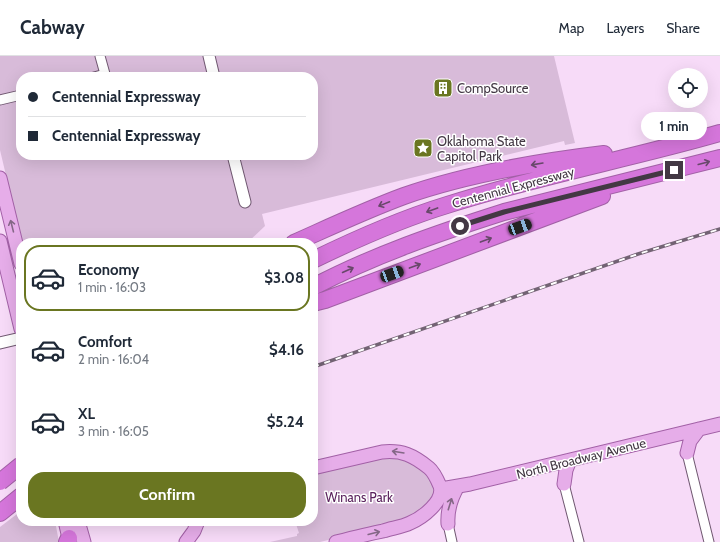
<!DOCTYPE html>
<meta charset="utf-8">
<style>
:root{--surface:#fff;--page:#f6f6f7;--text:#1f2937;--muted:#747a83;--line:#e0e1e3;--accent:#6a7621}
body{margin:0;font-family:Cabin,sans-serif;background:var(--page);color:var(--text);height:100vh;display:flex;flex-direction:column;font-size:15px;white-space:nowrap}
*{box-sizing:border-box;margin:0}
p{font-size:13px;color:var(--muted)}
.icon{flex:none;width:22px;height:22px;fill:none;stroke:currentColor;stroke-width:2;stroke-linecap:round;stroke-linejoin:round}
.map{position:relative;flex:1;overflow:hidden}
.side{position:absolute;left:16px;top:182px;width:302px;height:288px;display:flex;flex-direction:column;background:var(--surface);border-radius:16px;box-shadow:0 4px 16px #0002}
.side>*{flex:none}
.banner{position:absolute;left:16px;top:16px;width:302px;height:88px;border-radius:16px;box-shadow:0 4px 16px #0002;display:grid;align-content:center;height:88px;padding:0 12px;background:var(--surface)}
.controls{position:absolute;left:668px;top:12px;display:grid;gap:8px}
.controls a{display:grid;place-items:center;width:40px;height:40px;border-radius:50%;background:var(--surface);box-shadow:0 4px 16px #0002;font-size:20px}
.end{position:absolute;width:18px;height:18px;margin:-9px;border:5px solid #433844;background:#fff;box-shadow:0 0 0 2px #fff}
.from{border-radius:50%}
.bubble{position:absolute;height:28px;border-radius:14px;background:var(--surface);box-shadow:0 4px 16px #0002;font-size:13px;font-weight:700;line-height:28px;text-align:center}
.car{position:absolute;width:12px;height:24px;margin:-12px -6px;border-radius:5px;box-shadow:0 0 3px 1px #0007;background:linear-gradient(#222 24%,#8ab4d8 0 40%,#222 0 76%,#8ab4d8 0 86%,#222 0)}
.banner b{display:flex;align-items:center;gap:14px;height:38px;font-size:15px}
.banner b+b{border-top:1px solid var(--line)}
.banner i{width:10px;height:10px;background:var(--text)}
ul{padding:7px 0 0;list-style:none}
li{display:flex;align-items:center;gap:12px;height:66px;margin:0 8px 6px;padding:0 4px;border:2px solid transparent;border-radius:16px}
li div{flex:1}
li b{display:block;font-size:15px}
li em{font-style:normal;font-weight:700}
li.selected{border-color:var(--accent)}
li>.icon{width:36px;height:36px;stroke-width:1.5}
.primary-button{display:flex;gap:8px;margin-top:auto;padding:8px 12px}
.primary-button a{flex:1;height:46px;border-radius:16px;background:var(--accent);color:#fff;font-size:16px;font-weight:700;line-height:46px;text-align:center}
header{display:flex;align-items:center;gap:24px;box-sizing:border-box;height:56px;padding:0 20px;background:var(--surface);border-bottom:1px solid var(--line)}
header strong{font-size:19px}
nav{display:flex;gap:22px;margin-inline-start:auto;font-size:14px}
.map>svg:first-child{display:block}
</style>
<header>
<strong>Cabway</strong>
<nav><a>Map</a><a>Layers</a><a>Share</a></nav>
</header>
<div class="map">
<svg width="720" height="486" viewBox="0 0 720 486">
<rect width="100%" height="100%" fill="#f7dbf8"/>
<path fill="#d8bbd9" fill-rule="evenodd" d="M0,0H554L575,87L565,89L564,85L262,158L265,170L247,187H22L0,94ZM21,21H313V99H21Z
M385,400L400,401L426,416L432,425L434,435L432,445L414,460L382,471L320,486H270L297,480V478L299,477L295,465H313V417Z
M21,455V465H55L59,486H0V471Z"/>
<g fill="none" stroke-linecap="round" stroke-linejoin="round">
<defs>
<path id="minor" d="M94,21L105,18L100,0
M0,44L21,39
M687,397L709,486
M564,428L579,486
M448,468L452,486"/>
<path id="tertiary" d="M209,0L214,21
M233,99L245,146
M0,287L21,282"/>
<path id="primary" d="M0,122L21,208
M0,185L21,273
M687,397L690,385L699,373
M313,412L382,396C402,394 413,399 429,412C434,416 437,423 440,430C445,445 422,462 410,467C402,471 392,472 383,475C368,478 352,482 336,486
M564,428L566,414L570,404
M441,433L470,428L720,368
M65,465L70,486
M78,465L84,486
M448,468C447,453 451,442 458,430
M186,486L194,475L198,465"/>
<path id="motorway" d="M294,187C330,171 366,154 404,140C467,118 537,106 604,98
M313,204C356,183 401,163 447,149C537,120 630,103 720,77
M313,231C374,199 438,177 504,156L720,102
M313,247L325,244L602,140
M0,457L21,440
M67,486L69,482"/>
</defs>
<use href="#minor" stroke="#705871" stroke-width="11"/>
<use href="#tertiary" stroke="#705871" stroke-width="13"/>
<use href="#primary" stroke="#a260a6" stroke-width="15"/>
<use href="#motorway" stroke="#a260a6" stroke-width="18"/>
<use href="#minor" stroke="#fff" stroke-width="9"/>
<use href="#tertiary" stroke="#fff" stroke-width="11"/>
<use href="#primary" stroke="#e6ade9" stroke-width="13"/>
<use href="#motorway" stroke="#d576db" stroke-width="16"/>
<defs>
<path id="rail" d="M313,311L638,198L720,173
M0,420L21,413"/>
</defs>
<use href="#rail" stroke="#736374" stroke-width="3.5"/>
<use href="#rail" stroke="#fff" stroke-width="2" stroke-dasharray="6" stroke-linecap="butt"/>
<defs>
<path id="motorway-bridge" d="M0,426L21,409"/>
</defs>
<use href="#motorway-bridge" stroke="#a260a6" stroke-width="18" stroke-linecap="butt"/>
<use href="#motorway-bridge" stroke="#d576db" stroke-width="16"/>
</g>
<defs><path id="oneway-shaft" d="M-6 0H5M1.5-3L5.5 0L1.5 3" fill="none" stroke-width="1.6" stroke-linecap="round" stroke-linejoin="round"/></defs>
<g stroke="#68486a">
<use href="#oneway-shaft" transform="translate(704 107) rotate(-15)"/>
<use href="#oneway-shaft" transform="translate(537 108) rotate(170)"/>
<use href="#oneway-shaft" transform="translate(384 148) rotate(158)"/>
<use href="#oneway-shaft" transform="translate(432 154) rotate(160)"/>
<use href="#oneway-shaft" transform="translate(486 184) rotate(-20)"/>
<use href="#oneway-shaft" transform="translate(415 210) rotate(-20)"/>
<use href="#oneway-shaft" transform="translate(348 214) rotate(-24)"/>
</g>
<g stroke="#846786">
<use href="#oneway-shaft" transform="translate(12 170) rotate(-104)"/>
<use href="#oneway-shaft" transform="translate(398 396) rotate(-171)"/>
<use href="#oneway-shaft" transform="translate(450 448) rotate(-73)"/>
<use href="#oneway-shaft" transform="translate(374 477) rotate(-14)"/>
</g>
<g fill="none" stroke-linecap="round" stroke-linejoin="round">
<path stroke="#433844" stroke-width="5" d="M460,170L504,156L674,114"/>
</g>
<defs>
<symbol id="building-square" viewBox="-11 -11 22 22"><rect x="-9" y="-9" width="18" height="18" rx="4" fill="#6a7621" stroke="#fff"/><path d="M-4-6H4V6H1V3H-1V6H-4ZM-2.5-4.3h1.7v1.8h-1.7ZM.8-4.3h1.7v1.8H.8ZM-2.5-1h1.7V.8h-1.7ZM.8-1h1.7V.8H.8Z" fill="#fff"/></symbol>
<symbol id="sight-square" viewBox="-11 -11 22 22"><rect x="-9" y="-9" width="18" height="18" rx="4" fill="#6a7621" stroke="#fff"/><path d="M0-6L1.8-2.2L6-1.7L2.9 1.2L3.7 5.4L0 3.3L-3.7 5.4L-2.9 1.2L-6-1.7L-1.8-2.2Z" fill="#fff"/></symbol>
</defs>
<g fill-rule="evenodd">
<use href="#building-square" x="432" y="21" width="22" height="22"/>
<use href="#sight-square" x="412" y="81" width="22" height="22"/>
</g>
<g text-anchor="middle" stroke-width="3" stroke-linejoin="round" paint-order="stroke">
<g font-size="13" fill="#433844" stroke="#fff" text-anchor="start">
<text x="457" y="37">CompSource</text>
<text x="437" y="90">Oklahoma State<tspan x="437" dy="15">Capitol Park</tspan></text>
</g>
<g font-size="13" fill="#433844" stroke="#fff">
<text transform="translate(513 131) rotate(-15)" y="5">Centennial Expressway</text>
<text transform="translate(581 402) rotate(-14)" y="5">North Broadway Avenue</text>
</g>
<g font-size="13" fill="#5b235e" stroke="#fff">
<text x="359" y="446">Winans Park</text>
</g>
</g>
</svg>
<div class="controls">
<a><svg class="icon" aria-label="locate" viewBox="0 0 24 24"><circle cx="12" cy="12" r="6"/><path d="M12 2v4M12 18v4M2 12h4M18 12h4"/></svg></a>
</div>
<i class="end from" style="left:460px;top:170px"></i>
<i class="end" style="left:674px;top:114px"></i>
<div class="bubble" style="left:641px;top:56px;width:66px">1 min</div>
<i class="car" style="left:520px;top:171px;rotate:70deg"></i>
<i class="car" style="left:392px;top:218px;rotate:70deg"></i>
<div class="banner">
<b><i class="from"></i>Centennial Expressway</b>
<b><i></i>Centennial Expressway</b>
</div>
<section class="side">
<ul>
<li class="selected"><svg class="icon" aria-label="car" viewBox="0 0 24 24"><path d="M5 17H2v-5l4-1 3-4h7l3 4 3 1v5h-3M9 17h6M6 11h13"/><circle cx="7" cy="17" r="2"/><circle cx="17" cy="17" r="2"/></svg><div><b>Economy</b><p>1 min · 16:03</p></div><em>$3.08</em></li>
<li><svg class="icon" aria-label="car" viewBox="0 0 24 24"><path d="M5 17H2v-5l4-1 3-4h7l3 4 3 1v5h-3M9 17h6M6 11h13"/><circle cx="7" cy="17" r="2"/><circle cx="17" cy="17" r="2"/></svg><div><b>Comfort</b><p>2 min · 16:04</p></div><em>$4.16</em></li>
<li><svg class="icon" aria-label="car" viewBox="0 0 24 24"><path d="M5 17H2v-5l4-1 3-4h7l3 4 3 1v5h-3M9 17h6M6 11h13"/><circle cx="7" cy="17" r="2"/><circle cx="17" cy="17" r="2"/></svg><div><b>XL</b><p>3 min · 16:05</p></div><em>$5.24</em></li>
</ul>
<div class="primary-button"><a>Confirm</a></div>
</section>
</div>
